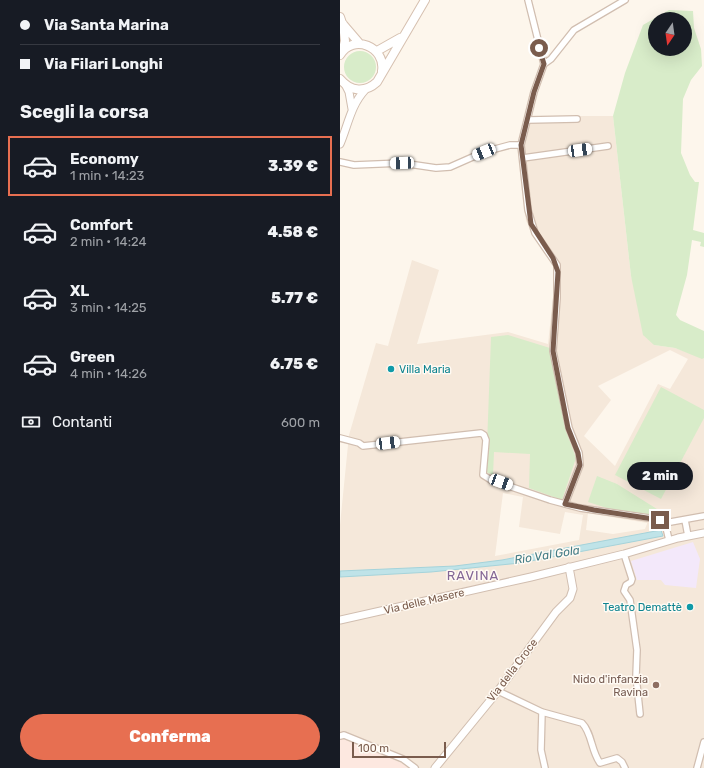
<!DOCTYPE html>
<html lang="it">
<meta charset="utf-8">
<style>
:root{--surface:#171b24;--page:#20242c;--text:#f1f3f6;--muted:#9ea1a6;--line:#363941;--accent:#e76f51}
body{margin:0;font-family:Rubik,sans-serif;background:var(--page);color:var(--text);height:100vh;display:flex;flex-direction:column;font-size:15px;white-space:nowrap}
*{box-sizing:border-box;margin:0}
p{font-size:13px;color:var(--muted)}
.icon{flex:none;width:22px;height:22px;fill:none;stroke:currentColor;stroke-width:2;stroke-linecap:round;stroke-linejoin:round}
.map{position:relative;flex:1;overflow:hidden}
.panel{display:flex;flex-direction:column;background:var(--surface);width:340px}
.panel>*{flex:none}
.guide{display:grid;align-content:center;height:88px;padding:0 20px;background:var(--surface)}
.needle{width:26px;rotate:193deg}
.tools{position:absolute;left:308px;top:12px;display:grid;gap:8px}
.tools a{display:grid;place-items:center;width:44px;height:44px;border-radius:50%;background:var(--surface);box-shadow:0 4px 16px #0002;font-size:20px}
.scale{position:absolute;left:12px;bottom:10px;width:94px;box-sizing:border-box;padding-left:4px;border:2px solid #7a5c4d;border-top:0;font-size:11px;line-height:14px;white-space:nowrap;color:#7a5c4d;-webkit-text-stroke:3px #fffaf3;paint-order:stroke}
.end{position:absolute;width:18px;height:18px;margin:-9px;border:5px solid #7a5c4d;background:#fff;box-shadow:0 0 0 2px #fff}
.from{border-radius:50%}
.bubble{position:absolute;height:28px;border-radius:14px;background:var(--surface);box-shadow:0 4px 16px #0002;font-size:13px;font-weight:800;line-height:28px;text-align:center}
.car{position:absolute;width:12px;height:24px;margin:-12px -6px;border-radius:5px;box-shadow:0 0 3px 1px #0007;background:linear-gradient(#fff 24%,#345 0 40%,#fff 0 76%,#345 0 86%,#fff 0)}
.guide b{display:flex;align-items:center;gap:14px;height:38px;font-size:15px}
.guide b+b{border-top:1px solid var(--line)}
.guide i{width:10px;height:10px;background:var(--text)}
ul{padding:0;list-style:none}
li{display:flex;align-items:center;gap:12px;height:60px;margin:0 8px 6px;padding:0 12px;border:2px solid transparent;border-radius:0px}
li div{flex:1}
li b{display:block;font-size:15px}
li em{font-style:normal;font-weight:800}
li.on{border-color:var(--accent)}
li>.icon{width:36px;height:36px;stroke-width:1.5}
h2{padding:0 20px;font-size:18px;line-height:48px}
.pay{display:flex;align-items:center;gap:10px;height:44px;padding:0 20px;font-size:15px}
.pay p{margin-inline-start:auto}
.button{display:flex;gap:8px;margin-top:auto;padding:8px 20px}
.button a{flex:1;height:46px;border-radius:24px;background:var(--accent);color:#fff;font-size:16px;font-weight:800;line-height:46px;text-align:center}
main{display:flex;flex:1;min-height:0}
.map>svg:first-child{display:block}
</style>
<main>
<section class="panel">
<div class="guide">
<b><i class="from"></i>Via Santa Marina</b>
<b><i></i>Via Filari Longhi</b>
</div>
<h2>Scegli la corsa</h2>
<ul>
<li class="on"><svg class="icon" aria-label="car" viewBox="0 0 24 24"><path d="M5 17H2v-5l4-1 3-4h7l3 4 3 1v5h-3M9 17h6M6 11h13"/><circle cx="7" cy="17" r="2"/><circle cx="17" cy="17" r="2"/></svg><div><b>Economy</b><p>1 min · 14:23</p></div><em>3.39 €</em></li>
<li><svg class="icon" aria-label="car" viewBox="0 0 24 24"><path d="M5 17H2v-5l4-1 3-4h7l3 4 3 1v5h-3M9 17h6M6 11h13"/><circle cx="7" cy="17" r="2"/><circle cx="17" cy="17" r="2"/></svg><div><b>Comfort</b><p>2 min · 14:24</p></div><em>4.58 €</em></li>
<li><svg class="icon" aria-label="car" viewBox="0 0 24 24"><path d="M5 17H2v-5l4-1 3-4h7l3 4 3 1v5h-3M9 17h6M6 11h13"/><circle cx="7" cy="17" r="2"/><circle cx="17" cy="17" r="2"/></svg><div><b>XL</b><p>3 min · 14:25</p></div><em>5.77 €</em></li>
<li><svg class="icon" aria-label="car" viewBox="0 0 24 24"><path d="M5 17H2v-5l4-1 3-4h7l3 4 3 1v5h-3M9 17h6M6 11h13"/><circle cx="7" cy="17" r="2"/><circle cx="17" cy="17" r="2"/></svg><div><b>Green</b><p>4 min · 14:26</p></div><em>6.75 €</em></li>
</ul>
<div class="pay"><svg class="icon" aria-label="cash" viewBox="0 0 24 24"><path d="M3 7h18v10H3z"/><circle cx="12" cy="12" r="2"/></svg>Contanti<p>600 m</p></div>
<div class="button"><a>Conferma</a></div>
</section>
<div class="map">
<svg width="364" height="768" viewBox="0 0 364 768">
<rect width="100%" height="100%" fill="#fdf6ec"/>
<path fill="#f5e8da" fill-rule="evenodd" d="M192,116H273L291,276L314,345L335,348L364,358V768H0V525L9,435L36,343L48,346L72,260L99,270L77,344L168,332L208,344L216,269L186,221L180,158ZM330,350L348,359L330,389L318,384L275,466L244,436L271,400L258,386ZM163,493L183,497L179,527L220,534L225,512L243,515L239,540L155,556ZM248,513L307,523V524L305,529L273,534L246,530Z"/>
<path fill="#fde8e0" d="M0,739H3L61,763L68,768H0Z"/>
<path fill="#f3e8fa" d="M353,542L360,559L356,588L325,585L321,580H297L291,561Z"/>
<path fill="#d8ecc9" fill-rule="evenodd" d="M329,10L353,11L354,28L361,49L362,66L351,80L343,99L341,153L350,175L355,182H359L353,230L364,233V247L360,246L361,242L352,240L347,275L336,315L340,320L364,331V358L362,359L335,348L314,345L303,335L291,276L273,116L285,73L303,25ZM315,19H345V49H315Z
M4 67a16 16 0 1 1 32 0a16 16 0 1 1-32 0Z
M168,335L210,348L225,428L236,458L222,500L189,488L190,454L154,452L153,475L146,472L151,337Z
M321,387L364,410V418L321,499L275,475Z
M257,476L277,484L317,509L314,515L270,509L248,502Z"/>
<path fill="#bfe3e8" stroke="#a5d3da" d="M321,530L323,536L180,563L91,572L0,577V571L115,566L162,560Z"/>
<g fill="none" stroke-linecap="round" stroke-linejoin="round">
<defs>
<path id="minor" d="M188,0L204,64L194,92L181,145L188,210L195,233L217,265V298L213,351L229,428L239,453L240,465L225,504
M204,64L211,59L234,30L285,0
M188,120L237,119
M183,158L268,146
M0,162L14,165L62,163L96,168L110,167L144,152L170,145H181
M0,438L19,443L23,446L141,433L144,435L146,440L143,475L151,480L210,500L240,508L316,519L325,523L364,516
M345,520L348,536
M325,523L329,540
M284,554L292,579L291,582L286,585L284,591L290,600L297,650L296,676L300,714
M158,691L202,712L242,723C252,733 251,751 260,763L277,758L282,762L285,768
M202,712L201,750L205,768
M0,736L4,735L63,759L75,768
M357,768L364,742"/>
<path id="tertiary" d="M5,84L9,92L12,109
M0,144C8,125 11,105 25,90
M0,620L191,577L284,554L338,538L364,533
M95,768L158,691L216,612L230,598L233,589L229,567"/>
<path id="secondary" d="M0,17L2,23L20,44
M37,51L60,38
M2,52L5,41L3,24
M0,55C13,33 46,47 42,71
M0,79C11,92 25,93 37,82L85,0"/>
</defs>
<use href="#minor" stroke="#d1beb0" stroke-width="8"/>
<use href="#tertiary" stroke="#d1beb0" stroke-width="9"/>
<use href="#secondary" stroke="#d6c0b0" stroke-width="10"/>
<use href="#minor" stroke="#fff" stroke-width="5.5"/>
<use href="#tertiary" stroke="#fff" stroke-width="7"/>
<use href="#secondary" stroke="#fff" stroke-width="8"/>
</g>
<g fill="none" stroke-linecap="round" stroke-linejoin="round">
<path stroke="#7a5c4d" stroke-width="5" d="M199,48L204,64L194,92L181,145L191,224L213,258L218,272L213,351L228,428L238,453L240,465L225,504L254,510L320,520"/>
</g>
<g fill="#0f9aa8" stroke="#fffaf3" stroke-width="1.5">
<circle cx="51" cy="369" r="4"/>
<circle cx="350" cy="607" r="4"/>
</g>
<circle fill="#8d6e63" stroke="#fffaf3" stroke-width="1.5" cx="316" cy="685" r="4"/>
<g text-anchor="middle" stroke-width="3" stroke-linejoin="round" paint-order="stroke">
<g font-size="11" fill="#0d838f" stroke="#fffaf3" text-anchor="start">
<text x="59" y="373">Villa Maria</text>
<text x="342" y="611" text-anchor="end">Teatro Demattè</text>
</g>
<g font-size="11" fill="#7a5c4d" stroke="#fffaf3">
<text transform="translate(84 601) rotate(-13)" y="4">Via delle Masere</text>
<text transform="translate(172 670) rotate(-53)" y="4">Via della Croce</text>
</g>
<g font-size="11" fill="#785e54" stroke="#fffaf3" text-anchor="end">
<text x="308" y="683">Nido d'infanzia<tspan x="308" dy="13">Ravina</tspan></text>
</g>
<g font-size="12" font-style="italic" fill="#437c86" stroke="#fffaf3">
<text transform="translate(207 555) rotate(-9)" y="4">Rio Val Gola</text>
</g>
<g font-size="13" letter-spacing="1" fill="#846695" stroke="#fffaf3">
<text x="133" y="580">RAVINA</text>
</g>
</g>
</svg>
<div class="tools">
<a><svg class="needle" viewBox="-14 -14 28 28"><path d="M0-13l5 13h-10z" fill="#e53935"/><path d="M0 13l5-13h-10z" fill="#9ea1a6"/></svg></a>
</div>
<div class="scale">100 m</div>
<i class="end from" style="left:199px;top:48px"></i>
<i class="end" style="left:320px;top:520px"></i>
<div class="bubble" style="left:287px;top:462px;width:66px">2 min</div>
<i class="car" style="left:240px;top:150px;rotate:82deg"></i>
<i class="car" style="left:144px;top:152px;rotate:248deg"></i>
<i class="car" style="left:62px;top:163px;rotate:268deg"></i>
<i class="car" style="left:48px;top:443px;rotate:83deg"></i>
<i class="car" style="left:161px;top:482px;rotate:110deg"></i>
</div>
</main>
